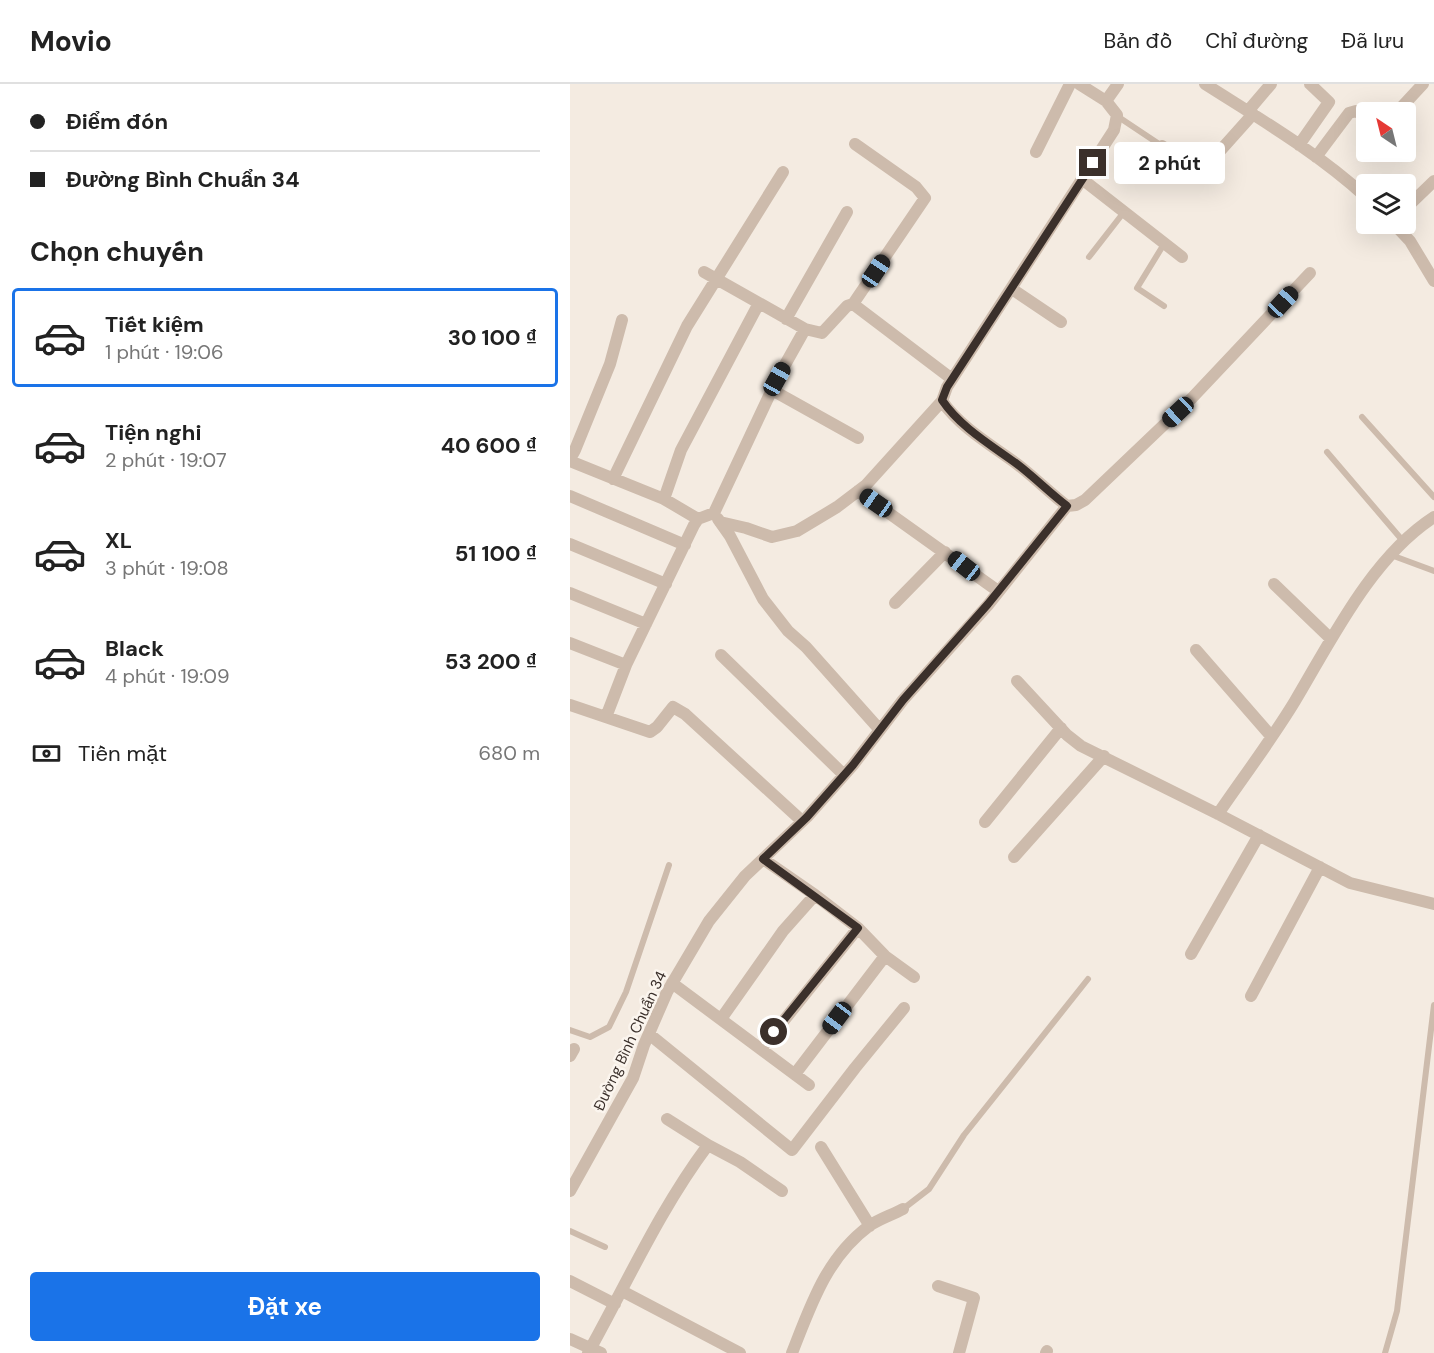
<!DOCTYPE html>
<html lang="vi">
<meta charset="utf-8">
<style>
:root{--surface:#fff;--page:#f2f2f2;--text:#222;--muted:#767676;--line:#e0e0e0;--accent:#1a73e8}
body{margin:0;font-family:"DM Sans",sans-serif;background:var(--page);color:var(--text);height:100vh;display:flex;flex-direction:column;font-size:22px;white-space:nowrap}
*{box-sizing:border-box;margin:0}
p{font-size:20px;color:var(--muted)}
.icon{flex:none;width:33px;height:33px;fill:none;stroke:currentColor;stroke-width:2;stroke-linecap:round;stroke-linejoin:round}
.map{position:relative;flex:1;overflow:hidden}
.panel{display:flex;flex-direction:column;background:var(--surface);width:570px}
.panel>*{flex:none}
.banner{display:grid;align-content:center;height:132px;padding:0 30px;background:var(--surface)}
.needle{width:39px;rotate:325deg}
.tools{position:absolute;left:786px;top:18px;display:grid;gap:12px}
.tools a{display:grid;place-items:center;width:60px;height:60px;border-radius:6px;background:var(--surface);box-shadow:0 6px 24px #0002;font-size:30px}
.end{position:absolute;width:27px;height:27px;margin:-14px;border:8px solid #3b302b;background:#fff;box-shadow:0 0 0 3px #fff}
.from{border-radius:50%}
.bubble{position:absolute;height:42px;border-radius:6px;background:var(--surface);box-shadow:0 6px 24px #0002;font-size:20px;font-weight:700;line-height:42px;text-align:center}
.car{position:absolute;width:18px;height:36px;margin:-18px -9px;border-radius:8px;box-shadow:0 0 4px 2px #0007;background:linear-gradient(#222 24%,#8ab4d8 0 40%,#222 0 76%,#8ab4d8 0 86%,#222 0)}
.banner b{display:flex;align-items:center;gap:21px;height:57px;font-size:22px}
.banner b+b{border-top:2px solid var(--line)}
.banner i{width:15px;height:15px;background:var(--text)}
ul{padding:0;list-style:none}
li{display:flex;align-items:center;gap:18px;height:99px;margin:0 12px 9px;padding:0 18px;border:3px solid transparent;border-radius:6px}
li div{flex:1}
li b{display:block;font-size:22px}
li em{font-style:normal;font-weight:700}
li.on{border-color:var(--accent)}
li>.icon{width:54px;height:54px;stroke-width:1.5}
h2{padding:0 30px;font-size:27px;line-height:72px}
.pay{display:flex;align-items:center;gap:15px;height:66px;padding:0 30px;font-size:22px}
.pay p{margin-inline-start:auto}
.primary-button{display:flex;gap:12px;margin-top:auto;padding:12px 30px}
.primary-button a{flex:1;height:69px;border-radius:6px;background:var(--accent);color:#fff;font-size:24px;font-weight:700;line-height:69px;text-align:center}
header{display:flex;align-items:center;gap:36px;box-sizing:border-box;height:84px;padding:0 30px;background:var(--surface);border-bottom:2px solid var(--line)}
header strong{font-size:28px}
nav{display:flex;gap:33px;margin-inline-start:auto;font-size:21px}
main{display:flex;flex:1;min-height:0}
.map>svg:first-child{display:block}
</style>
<header>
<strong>Movio</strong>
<nav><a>Bản đồ</a><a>Chỉ đường</a><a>Đã lưu</a></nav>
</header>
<main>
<section class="panel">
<div class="banner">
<b><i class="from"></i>Điểm đón</b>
<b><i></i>Đường Bình Chuẩn 34</b>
</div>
<h2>Chọn chuyến</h2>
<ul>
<li class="on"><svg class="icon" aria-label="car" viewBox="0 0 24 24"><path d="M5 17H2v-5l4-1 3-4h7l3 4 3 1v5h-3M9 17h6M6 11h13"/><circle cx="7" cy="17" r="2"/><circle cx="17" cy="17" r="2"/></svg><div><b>Tiết kiệm</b><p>1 phút · 19:06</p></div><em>30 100 ₫</em></li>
<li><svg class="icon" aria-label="car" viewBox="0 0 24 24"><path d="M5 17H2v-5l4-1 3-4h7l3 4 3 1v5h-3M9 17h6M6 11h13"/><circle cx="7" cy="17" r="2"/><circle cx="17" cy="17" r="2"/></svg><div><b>Tiện nghi</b><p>2 phút · 19:07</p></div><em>40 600 ₫</em></li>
<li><svg class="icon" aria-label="car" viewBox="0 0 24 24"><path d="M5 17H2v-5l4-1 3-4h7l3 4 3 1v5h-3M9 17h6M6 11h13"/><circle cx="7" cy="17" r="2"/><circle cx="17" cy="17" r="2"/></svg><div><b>XL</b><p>3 phút · 19:08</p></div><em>51 100 ₫</em></li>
<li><svg class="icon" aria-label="car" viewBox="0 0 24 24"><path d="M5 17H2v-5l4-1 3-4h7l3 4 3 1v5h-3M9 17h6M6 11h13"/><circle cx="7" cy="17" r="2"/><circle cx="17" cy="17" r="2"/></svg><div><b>Black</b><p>4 phút · 19:09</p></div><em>53 200 ₫</em></li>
</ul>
<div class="pay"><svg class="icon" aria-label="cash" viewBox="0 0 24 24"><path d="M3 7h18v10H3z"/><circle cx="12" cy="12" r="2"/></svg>Tiền mặt<p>680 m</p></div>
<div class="primary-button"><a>Đặt xe</a></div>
</section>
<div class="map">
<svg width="864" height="1269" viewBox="0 0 864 1269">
<rect width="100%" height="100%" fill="#f4ebe1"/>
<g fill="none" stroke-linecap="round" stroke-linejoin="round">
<path stroke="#cdbbac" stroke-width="6" d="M547,32L592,62
M594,160L567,204L594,222
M519,173L554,128
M792,333L864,413
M757,368L833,457
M821,471L864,487
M0,946L20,953L39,943L56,908L99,781
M333,1125L359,1105L394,1051L518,895
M0,1147L35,1163
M815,1269L827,1227L864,921"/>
<path stroke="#cdbbac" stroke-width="12" d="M635,0C690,35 748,69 796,113
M536,17L548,0
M678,27L701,0
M827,28L853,0
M729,61L759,18L740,0
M592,62L632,87L683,30
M466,68L500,0
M746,73L779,29L786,27L796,33
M512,95L612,173
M836,124L864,97
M824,140L840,157L864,197
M134,188L235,245L252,249L277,222L283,220L382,295
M442,205L491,238
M283,220L355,114L346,103L285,60
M216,235L277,128
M202,306L288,354
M0,375L5,366L40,280L52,236
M0,377L94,415L128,435
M43,395L117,242L213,88
M288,407L428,507
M0,412L115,461
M94,415L111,366L189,219
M497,422L506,421L515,416L622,314L740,189
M148,435L160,452L193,515L218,547L236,563L310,646
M150,438L176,444L202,453L227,447L267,423L296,401L372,317
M0,460L96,500
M704,500L761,555
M0,509L76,540
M325,519L375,468
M0,559L56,581
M626,566L701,652
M151,571L274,691
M447,597L497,651L511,662L648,730L780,799L864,820
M0,621L80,648L87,643L103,623L115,630L232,737
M36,633L56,581L124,441L128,435L144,429L207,295L235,245
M648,730C674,692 702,655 725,617C762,555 802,473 864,433
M415,738L491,644
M444,773L534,672
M193,775L245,811L288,844L315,872L344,893
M621,870L689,751
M102,899L239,1001
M681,912L750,783
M151,935L213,847L245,811
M79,950L222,1066L285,984L334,924
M191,965L288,844
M0,972L4,965
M225,990L315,872
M97,1035L138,1061
M251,1063L300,1142
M0,1107L63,994L74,961L97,908L139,837L175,792L237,733L283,681L333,616L418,521L497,422C480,409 464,393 447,380C421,361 390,343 372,317L377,303L544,46L547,31L536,17L509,0
M0,1197L45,1220
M368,1202L404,1214L389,1269
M52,1207L170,1269
M0,1255L31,1269
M18,1269C57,1199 90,1125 138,1061L170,1078L212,1107
M222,1269C241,1221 256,1174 299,1142C309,1135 322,1131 333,1125
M476,1269L477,1267"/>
</g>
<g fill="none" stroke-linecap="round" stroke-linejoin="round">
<path stroke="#3b302b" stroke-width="8" d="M204,948L288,844L193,775L237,733L283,681L333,616L418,520L497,422C480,409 464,393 447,380C421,361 390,343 372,316L377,303L523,79"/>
</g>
<g text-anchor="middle" stroke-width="5" stroke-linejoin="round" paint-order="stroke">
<g font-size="15" fill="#3b302b" stroke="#fbf5ee">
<text transform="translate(60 957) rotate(-65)" y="5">Đường Bình Chuẩn 34</text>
</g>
</g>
</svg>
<div class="tools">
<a><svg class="needle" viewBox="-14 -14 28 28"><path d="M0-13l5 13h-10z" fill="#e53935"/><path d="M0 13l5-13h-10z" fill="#767676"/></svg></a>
<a><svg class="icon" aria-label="layers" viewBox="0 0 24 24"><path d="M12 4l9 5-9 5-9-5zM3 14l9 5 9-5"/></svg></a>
</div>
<i class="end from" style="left:204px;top:948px"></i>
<i class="end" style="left:523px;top:79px"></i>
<div class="bubble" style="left:544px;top:58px;width:111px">2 phút</div>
<i class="car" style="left:306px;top:187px;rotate:34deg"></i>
<i class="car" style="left:713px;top:218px;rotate:43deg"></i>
<i class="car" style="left:207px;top:295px;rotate:29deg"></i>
<i class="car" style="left:608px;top:328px;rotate:227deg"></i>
<i class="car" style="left:306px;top:419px;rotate:305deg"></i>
<i class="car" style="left:394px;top:482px;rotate:308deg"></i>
<i class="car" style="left:267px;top:934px;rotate:217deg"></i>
</div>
</main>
